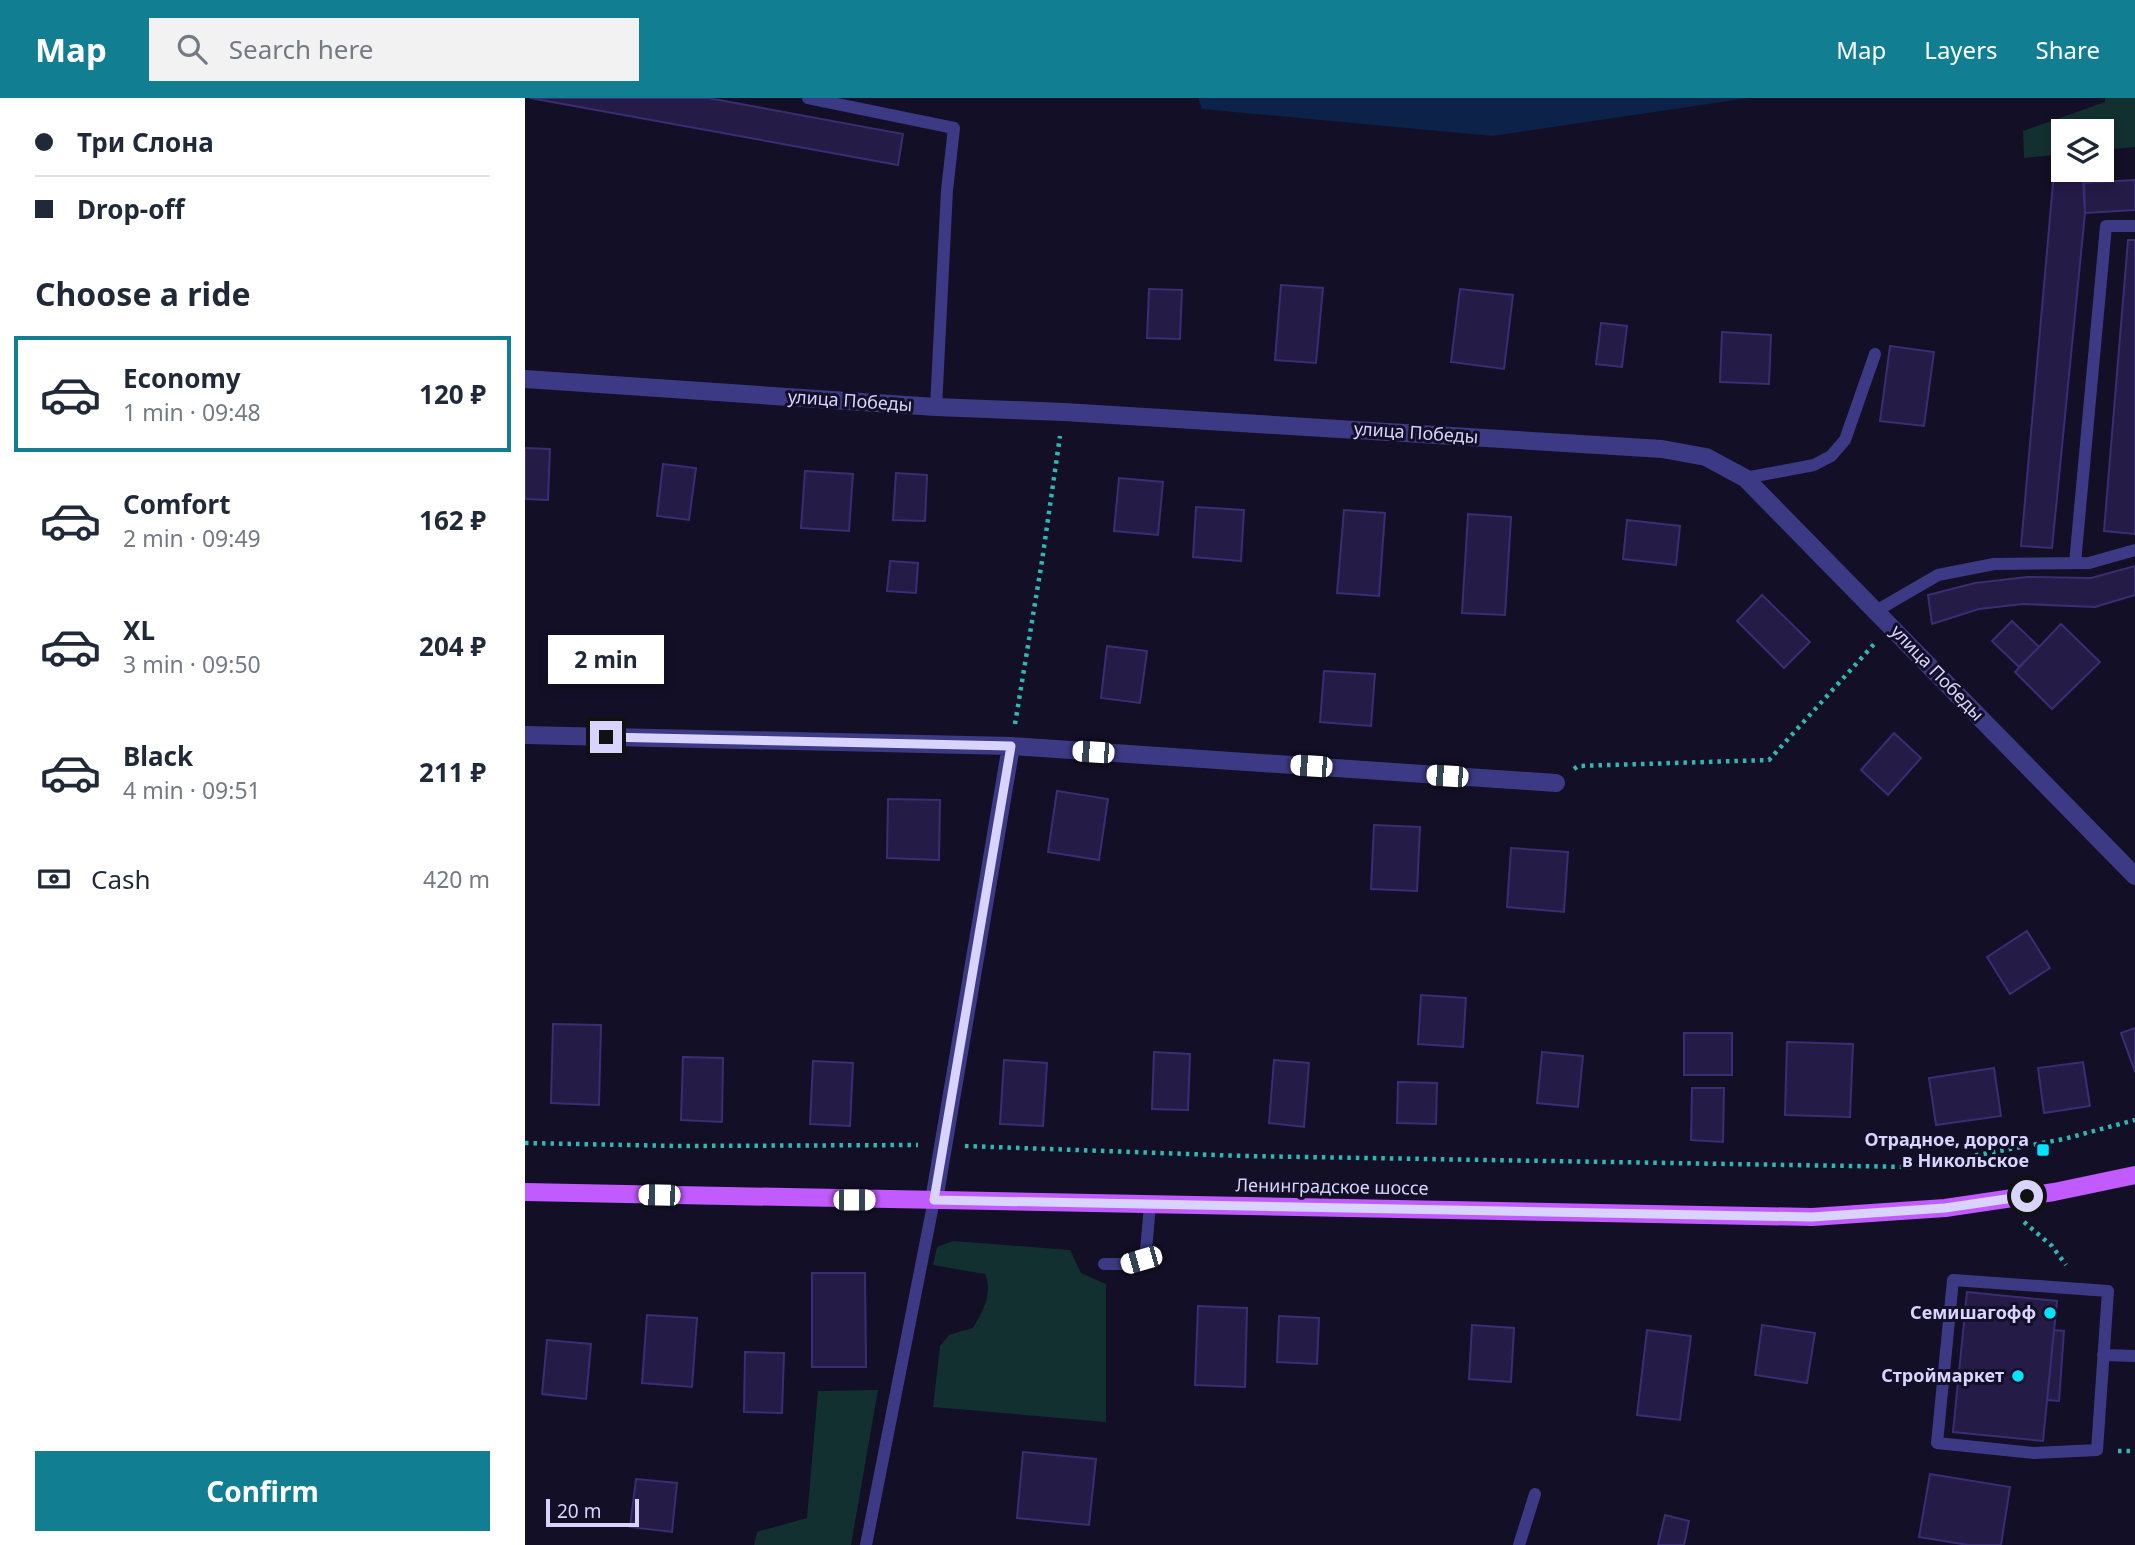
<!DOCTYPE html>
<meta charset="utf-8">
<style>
:root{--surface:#fff;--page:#f2f2f3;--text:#1f2937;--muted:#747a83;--line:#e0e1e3;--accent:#117e91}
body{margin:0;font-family:"Noto Sans",sans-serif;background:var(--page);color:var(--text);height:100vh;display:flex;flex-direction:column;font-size:26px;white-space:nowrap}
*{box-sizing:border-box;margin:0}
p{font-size:23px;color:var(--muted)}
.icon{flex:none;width:38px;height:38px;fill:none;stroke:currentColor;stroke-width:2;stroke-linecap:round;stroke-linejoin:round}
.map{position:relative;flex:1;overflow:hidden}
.drawer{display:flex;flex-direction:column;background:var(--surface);width:525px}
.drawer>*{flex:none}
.guide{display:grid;align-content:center;height:154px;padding:0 35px;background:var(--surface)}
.buttons{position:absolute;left:1526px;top:21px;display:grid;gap:14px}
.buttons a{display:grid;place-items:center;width:63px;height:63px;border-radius:0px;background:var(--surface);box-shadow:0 4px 10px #0003;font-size:35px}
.scale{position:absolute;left:21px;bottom:18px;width:93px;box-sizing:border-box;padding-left:7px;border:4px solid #d9d4ff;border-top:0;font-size:19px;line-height:24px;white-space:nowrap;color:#d9d4ff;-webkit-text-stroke:5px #130f26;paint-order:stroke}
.end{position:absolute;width:32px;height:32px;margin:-16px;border:9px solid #d9d4ff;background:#111;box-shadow:0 0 0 4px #111}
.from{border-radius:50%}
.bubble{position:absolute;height:49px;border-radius:0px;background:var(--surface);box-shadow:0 4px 10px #0003;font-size:23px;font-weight:700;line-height:49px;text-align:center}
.car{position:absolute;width:21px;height:42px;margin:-21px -10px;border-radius:9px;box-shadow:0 0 5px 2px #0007;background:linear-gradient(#fff 24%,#345 0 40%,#fff 0 76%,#345 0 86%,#fff 0)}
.guide b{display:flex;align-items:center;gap:24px;height:66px;font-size:26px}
.guide b+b{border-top:2px solid var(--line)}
.guide i{width:18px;height:18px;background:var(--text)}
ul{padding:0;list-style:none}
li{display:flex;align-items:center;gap:21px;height:116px;margin:0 14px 10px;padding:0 21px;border:4px solid transparent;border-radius:0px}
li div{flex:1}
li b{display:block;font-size:26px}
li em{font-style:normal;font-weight:700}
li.active{border-color:var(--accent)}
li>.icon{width:63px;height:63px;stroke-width:1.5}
h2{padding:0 35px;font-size:32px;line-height:84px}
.pay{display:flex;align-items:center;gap:18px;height:77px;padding:0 35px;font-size:26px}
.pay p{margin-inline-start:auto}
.primary-button{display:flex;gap:14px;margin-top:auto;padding:14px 35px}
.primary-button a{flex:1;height:80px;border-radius:0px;background:var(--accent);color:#fff;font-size:28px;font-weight:700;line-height:80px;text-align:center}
header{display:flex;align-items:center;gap:42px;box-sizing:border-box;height:98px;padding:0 35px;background:var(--accent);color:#fff}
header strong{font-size:33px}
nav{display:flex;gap:38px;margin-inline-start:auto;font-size:24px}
.search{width:490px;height:63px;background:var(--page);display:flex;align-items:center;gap:18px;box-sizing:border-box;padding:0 24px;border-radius:0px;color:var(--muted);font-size:26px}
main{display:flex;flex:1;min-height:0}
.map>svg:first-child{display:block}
</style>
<header>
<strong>Map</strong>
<div class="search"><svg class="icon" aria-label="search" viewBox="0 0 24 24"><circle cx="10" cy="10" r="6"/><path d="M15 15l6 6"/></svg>Search here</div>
<nav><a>Map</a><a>Layers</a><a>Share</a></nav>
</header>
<main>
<section class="drawer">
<div class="guide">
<b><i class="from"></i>Три Слона</b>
<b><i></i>Drop-off</b>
</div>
<h2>Choose a ride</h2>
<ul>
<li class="active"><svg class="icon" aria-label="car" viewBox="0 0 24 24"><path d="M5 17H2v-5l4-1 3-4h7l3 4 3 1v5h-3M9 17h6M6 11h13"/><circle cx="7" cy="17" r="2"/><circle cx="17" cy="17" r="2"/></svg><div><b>Economy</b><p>1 min · 09:48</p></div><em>120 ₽</em></li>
<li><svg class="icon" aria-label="car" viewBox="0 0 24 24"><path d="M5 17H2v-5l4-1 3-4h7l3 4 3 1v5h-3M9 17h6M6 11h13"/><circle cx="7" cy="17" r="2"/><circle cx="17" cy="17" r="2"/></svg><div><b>Comfort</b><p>2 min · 09:49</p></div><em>162 ₽</em></li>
<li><svg class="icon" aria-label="car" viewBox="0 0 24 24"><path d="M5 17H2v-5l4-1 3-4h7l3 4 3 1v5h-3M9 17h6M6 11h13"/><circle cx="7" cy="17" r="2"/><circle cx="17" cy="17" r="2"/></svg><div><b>XL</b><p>3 min · 09:50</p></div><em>204 ₽</em></li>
<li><svg class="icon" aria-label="car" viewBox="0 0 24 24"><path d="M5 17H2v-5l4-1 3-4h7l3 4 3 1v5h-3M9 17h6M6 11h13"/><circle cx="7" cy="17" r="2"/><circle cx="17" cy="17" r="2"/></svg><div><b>Black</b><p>4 min · 09:51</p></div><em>211 ₽</em></li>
</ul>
<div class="pay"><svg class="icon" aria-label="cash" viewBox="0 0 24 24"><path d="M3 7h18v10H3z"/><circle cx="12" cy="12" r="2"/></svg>Cash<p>420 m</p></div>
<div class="primary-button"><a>Confirm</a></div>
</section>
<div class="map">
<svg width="1610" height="1447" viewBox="0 0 1610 1447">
<rect width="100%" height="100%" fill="#130f26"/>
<path fill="#12302f" d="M1580,0H1610V49L1577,52V33H1538V56L1499,60L1498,33L1580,4Z
M428,1143L545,1152L556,1175L581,1186V1324L408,1309L415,1248L424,1237L448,1230C458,1213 468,1196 460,1176L408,1167L412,1149Z
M353,1292L326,1447H229L232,1434L282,1420L293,1293Z"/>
<path fill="#0c2248" d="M673,0H1224L967,38L677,11Z"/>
<path fill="#241b47" stroke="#3b2d73" stroke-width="2" d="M5,0H183L378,36L373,67Z
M1529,74L1559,76L1560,115L1527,450L1496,448Z
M1610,82V112L1560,115L1558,85Z
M1603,142H1610V436L1579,433Z
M756,187L798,190L791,265L750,262Z
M624,191L657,192L655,241L622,240Z
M935,191L988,197L979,271L926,264Z
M1076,225L1102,228L1097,269L1071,266Z
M1197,234L1246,237L1244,286L1195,284Z
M1365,248L1409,254L1399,328L1355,323Z
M0,350L25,351L23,402L0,401Z
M138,366L171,370L164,422L132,418Z
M280,373L328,376L324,433L276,430Z
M371,375L402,377L400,423L368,422Z
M594,380L638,384L633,437L589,433Z
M671,409L719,412L716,463L668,459Z
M819,412L860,415L854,498L812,495Z
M943,416L986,419L980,517L937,515Z
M1102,422L1155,428L1151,467L1098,461Z
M365,463L393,465L391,495L362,493Z
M1610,468V497L1570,509L1498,506L1454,511L1407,526L1403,497L1450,485L1502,479L1566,480Z
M1237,497L1285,544L1259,570L1212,523Z
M1487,523L1514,549L1494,569L1467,543Z
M1536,526L1575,564L1527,611L1490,574Z
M582,548L622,553L615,605L576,600Z
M799,573L850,576L846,628L795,624Z
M1369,635L1396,660L1363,697L1336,672Z
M532,693L583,701L574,762L523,754Z
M363,701L415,702L414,762L362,760Z
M849,727L895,729L892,793L846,791Z
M986,750L1043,754L1039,814L982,809Z
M1502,833L1525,870L1485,896L1462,859Z
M896,897L941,900L938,949L893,946Z
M28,926L76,927L74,1007L26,1005Z
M1610,930V974L1596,935Z
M1159,935H1207V977H1159Z
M1262,944L1328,946L1325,1019L1260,1017Z
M629,954L665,956L663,1012L627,1011Z
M1017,954L1058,958L1053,1009L1012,1005Z
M158,959L198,960L197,1024L156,1022Z
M479,962L522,965L518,1028L475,1026Z
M749,962L784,965L779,1029L744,1025Z
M288,963L328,965L325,1028L285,1026Z
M1558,964L1565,1008L1519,1015L1513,970Z
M1469,970L1476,1018L1411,1027L1404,980Z
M873,984L912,985L911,1026L872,1025Z
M1167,990H1199L1198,1044L1166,1042Z
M287,1175H340L341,1269H287Z
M1442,1194L1532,1203L1518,1343L1428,1334Z
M673,1208L722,1210L720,1289L670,1287Z
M122,1217L172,1220L167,1289L117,1285Z
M754,1218L794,1220L792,1266L752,1264Z
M947,1227L989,1230L986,1284L944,1281Z
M1237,1227L1290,1235L1282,1285L1230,1277Z
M1122,1232L1166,1238L1155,1322L1112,1317Z
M1529,1232L1539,1233L1534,1303L1522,1302Z
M22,1242L66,1246L61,1301L17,1296Z
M220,1254L259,1255L257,1315L219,1314Z
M498,1354L571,1361L564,1427L492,1420Z
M1405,1376L1485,1389L1476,1447H1443L1394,1439Z
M111,1381L152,1385L147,1434L105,1429Z
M1140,1417L1164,1423L1159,1447H1133Z"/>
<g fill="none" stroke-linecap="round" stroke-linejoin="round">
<path stroke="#2fb8b0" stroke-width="4.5" stroke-dasharray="3.5 5" stroke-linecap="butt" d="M490,626L517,463L535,338
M1049,671L1053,668L1244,662L1351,544
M0,1045L153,1048L393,1047
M440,1048L719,1058L1388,1069L1539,1041L1610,1022
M1499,1124L1527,1148L1541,1167
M1593,1353H1610"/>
<path stroke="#3d3a85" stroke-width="12" d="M283,0L429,30L422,92L411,309
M1220,380L1289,367L1306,358L1320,342L1350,256
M1550,465L1581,128H1610
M1351,513L1413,477L1469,466L1564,465L1610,452
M579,1166H602L616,1162L621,1152L625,1107
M1428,1182L1583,1193L1572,1352L1509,1355L1412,1345Z
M1578,1257L1610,1258
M341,1447L409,1102
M994,1447L1010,1396"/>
<path stroke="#3d3a85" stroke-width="18" d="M0,281L411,309L539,314L1137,351L1181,359L1220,380L1610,778
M0,637L486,648L1031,685
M409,1102L486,648"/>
<path stroke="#c25bff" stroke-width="18" d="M0,1094L1287,1119L1420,1110L1529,1094L1610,1077"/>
</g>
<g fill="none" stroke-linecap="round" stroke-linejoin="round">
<path stroke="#d9d4ff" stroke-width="9" d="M81,639L486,648L409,1102L1287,1119L1420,1110L1502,1098"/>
</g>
<g fill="#00e5ff" stroke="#130f26" stroke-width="2.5">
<rect x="1511" y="1045" width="14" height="14" rx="3.5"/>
<circle cx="1525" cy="1215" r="7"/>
<circle cx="1493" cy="1278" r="7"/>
</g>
<g text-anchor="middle" stroke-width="6" stroke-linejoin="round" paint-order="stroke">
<g font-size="18" fill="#d9d4ff" stroke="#130f26">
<text transform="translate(325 303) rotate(4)" y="6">улица Победы</text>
<text transform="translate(891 335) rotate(4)" y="6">улица Победы</text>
<text transform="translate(1412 575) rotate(46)" y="6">улица Победы</text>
<text transform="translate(807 1089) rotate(1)" y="6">Ленинградское шоссе</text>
</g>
<g font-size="18" font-weight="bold" fill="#d9d4ff" stroke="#130f26" text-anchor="end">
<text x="1504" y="1048">Отрадное, дорога<tspan x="1504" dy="21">в Никольское</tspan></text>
<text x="1511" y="1221">Семишагофф</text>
<text x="1479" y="1284">Строймаркет</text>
</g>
</g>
</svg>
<div class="buttons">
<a><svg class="icon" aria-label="layers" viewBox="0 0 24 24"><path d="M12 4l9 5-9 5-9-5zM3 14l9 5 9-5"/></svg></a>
</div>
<div class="scale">20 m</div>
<i class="end from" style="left:1502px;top:1098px"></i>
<i class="end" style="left:81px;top:639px"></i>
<div class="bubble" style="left:23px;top:537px;width:116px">2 min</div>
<i class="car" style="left:568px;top:654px;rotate:274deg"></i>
<i class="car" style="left:786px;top:668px;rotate:274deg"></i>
<i class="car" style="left:922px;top:678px;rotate:274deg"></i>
<i class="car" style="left:134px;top:1097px;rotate:271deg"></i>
<i class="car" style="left:329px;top:1102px;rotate:90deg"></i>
<i class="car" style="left:616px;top:1162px;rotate:254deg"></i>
</div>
</main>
